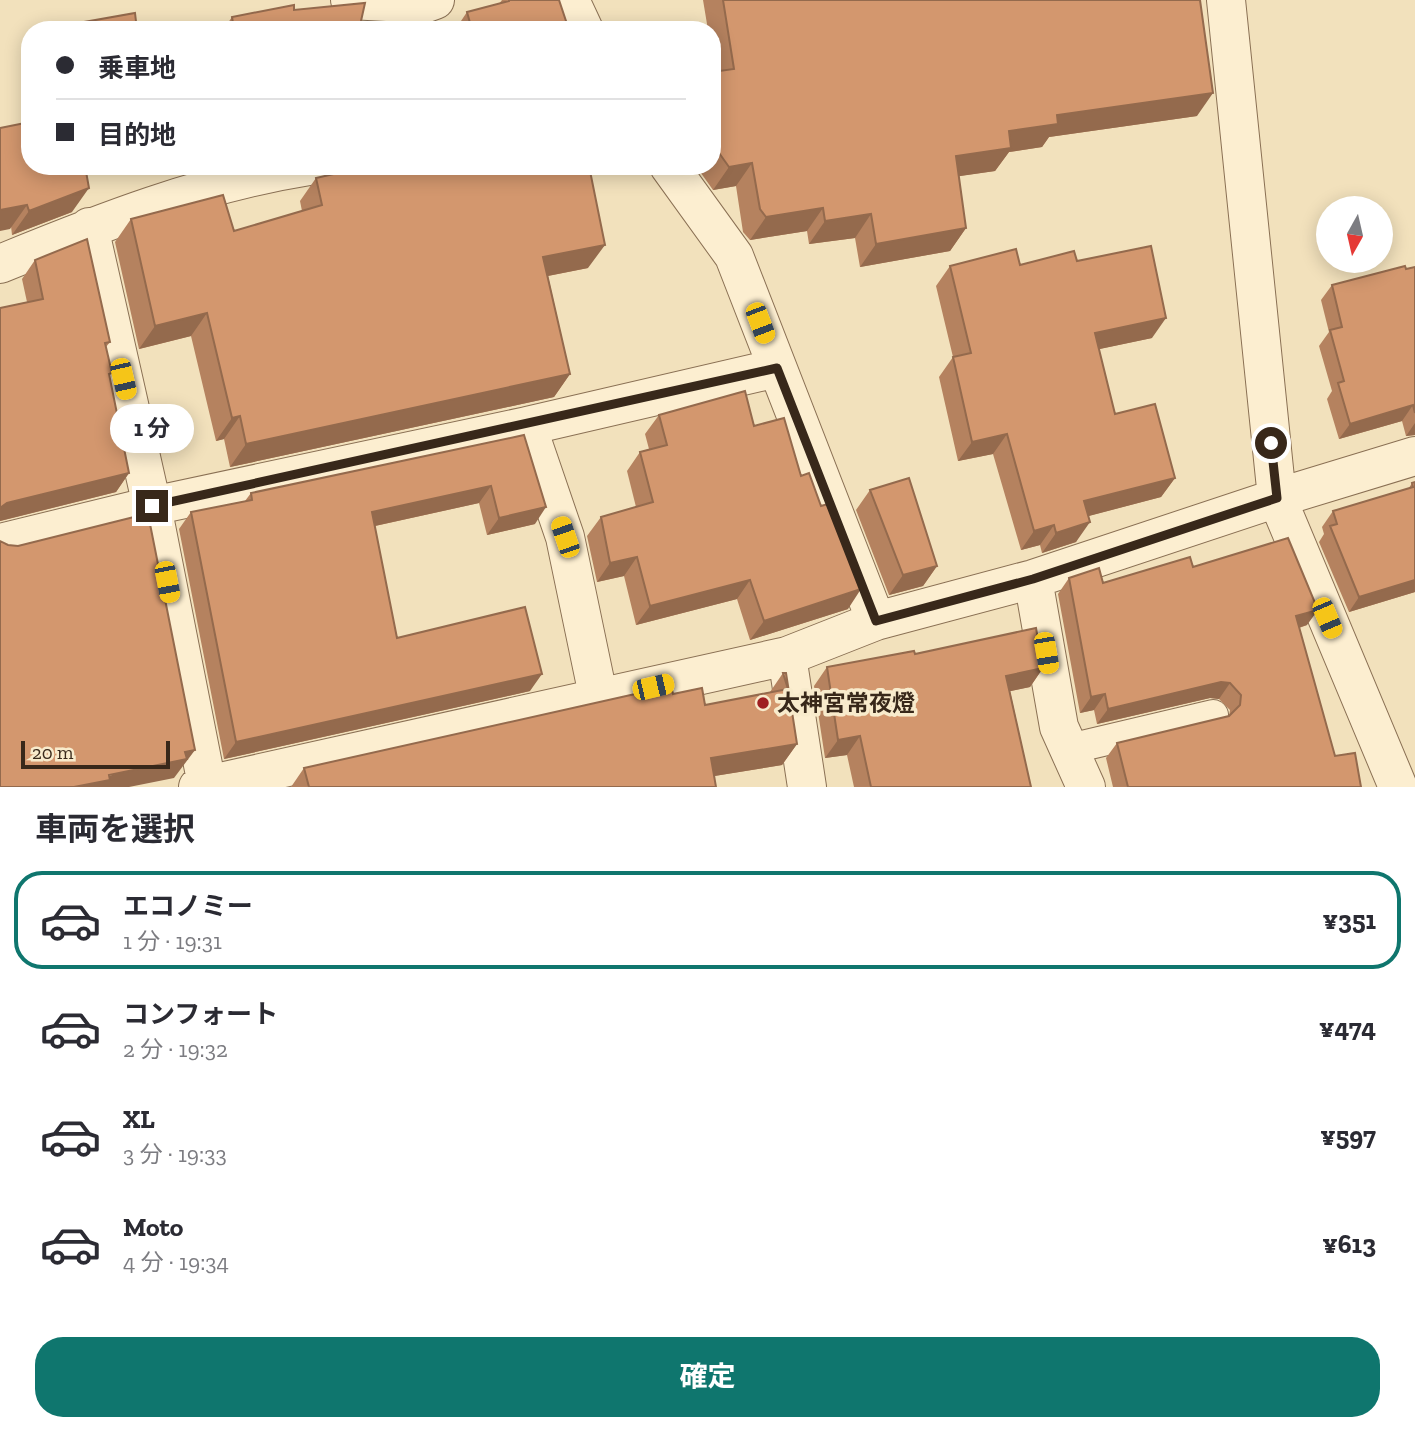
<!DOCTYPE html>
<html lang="ja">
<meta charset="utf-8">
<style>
:root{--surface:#fff;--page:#f2f2f3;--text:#2b2b33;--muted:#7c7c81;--line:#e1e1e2;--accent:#0f766e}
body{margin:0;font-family:"Zilla Slab","Noto Sans JP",serif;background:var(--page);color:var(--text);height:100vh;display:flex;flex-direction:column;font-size:26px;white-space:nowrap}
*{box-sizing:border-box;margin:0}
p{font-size:23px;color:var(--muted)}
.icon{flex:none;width:38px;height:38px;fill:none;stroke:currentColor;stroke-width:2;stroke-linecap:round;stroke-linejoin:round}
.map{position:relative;height:787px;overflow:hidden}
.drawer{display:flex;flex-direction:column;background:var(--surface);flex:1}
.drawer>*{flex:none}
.guide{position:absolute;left:21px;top:21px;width:700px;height:154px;border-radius:28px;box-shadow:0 4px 18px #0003;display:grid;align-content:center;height:154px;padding:0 35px;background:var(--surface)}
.needle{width:46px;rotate:188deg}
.buttons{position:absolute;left:1316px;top:196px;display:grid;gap:14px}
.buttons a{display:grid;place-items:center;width:77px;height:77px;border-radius:50%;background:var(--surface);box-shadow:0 4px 18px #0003;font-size:35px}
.scale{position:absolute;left:21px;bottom:18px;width:149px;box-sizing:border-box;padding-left:7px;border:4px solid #38281a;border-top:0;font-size:19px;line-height:24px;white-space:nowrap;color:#38281a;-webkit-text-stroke:5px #f8ebcc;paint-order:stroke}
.end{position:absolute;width:32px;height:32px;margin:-16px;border:9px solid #38281a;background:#fff;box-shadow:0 0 0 4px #fff}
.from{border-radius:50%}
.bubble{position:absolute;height:49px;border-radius:24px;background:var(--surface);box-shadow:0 4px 18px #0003;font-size:23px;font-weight:700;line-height:49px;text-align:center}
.car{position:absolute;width:21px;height:42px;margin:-21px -10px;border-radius:9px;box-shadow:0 0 5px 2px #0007;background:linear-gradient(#f5c518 24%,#345 0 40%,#f5c518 0 76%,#345 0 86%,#f5c518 0)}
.guide b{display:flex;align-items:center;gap:24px;height:66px;font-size:26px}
.guide b+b{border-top:2px solid var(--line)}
.guide i{width:18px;height:18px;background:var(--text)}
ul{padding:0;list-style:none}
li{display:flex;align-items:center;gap:21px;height:98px;margin:0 14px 10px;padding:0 21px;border:4px solid transparent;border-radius:28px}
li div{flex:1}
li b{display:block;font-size:26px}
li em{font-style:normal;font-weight:700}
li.current{border-color:var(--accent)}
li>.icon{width:63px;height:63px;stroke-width:1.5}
h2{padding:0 35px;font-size:32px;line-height:84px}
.primary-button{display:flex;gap:14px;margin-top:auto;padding:14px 35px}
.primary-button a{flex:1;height:80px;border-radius:28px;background:var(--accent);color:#fff;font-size:28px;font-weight:700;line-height:80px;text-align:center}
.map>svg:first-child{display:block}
</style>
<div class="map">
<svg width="1415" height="787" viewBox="0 0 1415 787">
<rect width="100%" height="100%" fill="#f2e1bc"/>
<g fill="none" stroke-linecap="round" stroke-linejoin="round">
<defs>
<path id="lane" d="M1069,749L1213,715"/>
<path id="street" d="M350,0L424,4L435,0
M570,0L584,30
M1226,0L1277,498L1398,787
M669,166L734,256L876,621
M89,227L152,506L207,785
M0,264C100,223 202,183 309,166
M527,426L777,368
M0,543L152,506L527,426L565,537L599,700
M1033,579L1059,727L1086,787
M787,656L807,787
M198,787L787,656L876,621L1033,579L1277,498L1415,456"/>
</defs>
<use href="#lane" stroke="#8a7054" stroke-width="32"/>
<use href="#street" stroke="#8a7054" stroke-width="40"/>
<use href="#lane" stroke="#fceed0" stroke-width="30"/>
<use href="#street" stroke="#fceed0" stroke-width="38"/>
</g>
<path fill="#b5825f" d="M502,0H559L569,30H455L467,12L499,4Z
M703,0H1200L1197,116L1049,137L1042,147L1009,152L995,171L959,176L966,228L950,251L860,267L855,238L809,244L807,231L750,240L743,232L736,186L713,190L696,166H712V72H715L712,56V30H708Z
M294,10L359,30H223L232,17Z
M0,128L72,212L12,235Z
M330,166H589L588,268L548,276L570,374L554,397L230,467L224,439L216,441L191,336L139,349L115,242L131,219L234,231L302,211L300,201L316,178L325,176L330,170Z
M35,260L110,342L106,347L109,377L129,473L116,492L0,521V308L27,302L22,279Z
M1077,261L1152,338L1099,349L1115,414L1175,478L1161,497L1088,516L1076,542L1042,553L1040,545L1021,550L993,454L958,461L939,377L953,357L936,286L950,266L1020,265Z
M1415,267V435L1406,436L1402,421L1339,439L1327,399L1332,391L1319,346L1329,332L1321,300L1332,285Z
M659,415L754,426L801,476L848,609L750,640L737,599L636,625L624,576L597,582L587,536L601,517L636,507L627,471L640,452L649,449L645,434Z
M524,435L535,524L487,535L479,503L375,526L397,638L530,691L224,759L179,529L191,512L245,501L251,493Z
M1415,482V592L1349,612L1319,542L1324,534L1322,527L1333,511L1409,488L1412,483Z
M870,490L937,566L923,586L889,595L856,510Z
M1193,567L1307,625L1299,628L1335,756L1361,787H1113L1106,758L1117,743L1229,716L1230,710L1219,699L1210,698L1097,724L1094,710L1080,713L1058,594L1069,578L1103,583Z
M915,654L1043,668L1030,687L1010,691L1031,787H854L847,755L825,758L814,686L827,667Z
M783,673H786L797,744L782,765L714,776L716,787H291L304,768L673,694L705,705L770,692Z"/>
<path fill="#946a4d" d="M1213,93L1197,116L1049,137L1042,147L1009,152L995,171L940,179L956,156L1009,131L1057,115Z
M752,163L736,186L713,190L729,167Z
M89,188L72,212L12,235L29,211Z
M27,205L10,229L0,231V210Z
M823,208L807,231L750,240L766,217Z
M871,214L855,238L809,244L825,221Z
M966,228L950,251L860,267L876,244Z
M605,245L588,268L527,280L543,257Z
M207,313L191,336L139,349L155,326Z
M1166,318L1152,338L1081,353L1095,333Z
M570,374L554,397L230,467L246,444Z
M1413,405L1402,421L1339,439L1350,424Z
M240,416L224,439L216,441L232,418Z
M1415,423V435L1406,436Z
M1007,434L993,454L958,461L972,442Z
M129,473L116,492L0,521V508L7,503Z
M1175,478L1161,497L1070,521L1084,501Z
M491,486L479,503L361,529L372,512Z
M546,507L535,524L487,535L499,518Z
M1090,522L1076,542L1042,553L1056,533Z
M1054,525L1040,545L1021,550L1034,531Z
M637,557L624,576L597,582L610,563Z
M937,566L923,586L889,595L903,575Z
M750,580L737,599L636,625L650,606Z
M1415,580V592L1349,612L1359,597Z
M861,589L848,609L750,640L764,621Z
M1318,610L1307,625L1285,632L1296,616Z
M1043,668L1030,687L993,695L1006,676Z
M542,674L530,691L224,759L236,742Z
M1221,682L1230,683L1219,699L1210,698L1097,724L1108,709Z
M1105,694L1094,710L1080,713L1091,697Z
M860,736L847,755L825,758L838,740Z
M797,744L782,765L696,779L711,758Z
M195,750L174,778L129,787H74L185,752Z"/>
<path fill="#d3976e" stroke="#946a4d" stroke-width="2" d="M509,0H559L569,30H472L467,12L509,1Z
M723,0H1200L1213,93L1057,115L1058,124L1009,131L1011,148L956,156L966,228L876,244L871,214L825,221L823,208L766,217L760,209L752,163L729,167L712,143V72L734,69Z
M365,3L359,30H234L232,17L294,5V10Z
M135,13L137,30H46L45,29Z
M30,122V166H85L89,188L29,211L27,205L0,210V128Z
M336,166H589L605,245L543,257L570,374L246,444L240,416L232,418L207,313L155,326L131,219L223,195L234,231L322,205L316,178L338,173Z
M87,239L110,342L105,343L112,373L109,374L129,473L7,503L0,508V308L43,299L35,260Z
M1151,246L1166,318L1095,333L1115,414L1155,404L1175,478L1084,501L1090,522L1056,533L1054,525L1034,531L1007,434L972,442L953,357L971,353L950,266L1016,249L1020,265L1074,251L1077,261Z
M1405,266L1406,269L1415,267V413L1413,405L1350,424L1338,383L1344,381L1330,330L1342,327L1332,285Z
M745,391L754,426L784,418L801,476L809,473L821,506L828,504L861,589L764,621L750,580L650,606L637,557L610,563L601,517L653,502L640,452L667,445L659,415Z
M524,435L546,507L499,518L491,486L372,512L397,638L525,607L542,674L236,742L191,512L252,500L251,493Z
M909,478L937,566L903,575L870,490Z
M1415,482V580L1359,597L1330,526L1337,524L1333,511L1413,487L1412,483Z
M138,516L139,521L149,519L195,750L185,752L187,759L109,775L110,780L74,787H0V541L8,545L18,546Z
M1288,538L1318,610L1296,616L1335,756L1355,753L1361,787H1128L1117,743L1229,716L1240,705L1241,695L1230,683L1221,682L1108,709L1105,694L1091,697L1069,578L1099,568L1103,583L1190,557L1193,567Z
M1036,628L1043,668L1006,676L1031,787H871L860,736L838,740L827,667L914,651L915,654Z
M783,673H786L797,744L711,758L716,787H309L304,768L671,686L673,694L702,688L705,705L788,689Z"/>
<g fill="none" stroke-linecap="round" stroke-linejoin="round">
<path stroke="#38281a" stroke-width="9" d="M152,506L777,368L876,621L1033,579L1277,498L1271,443"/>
</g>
<circle fill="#9f1f21" stroke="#f8ebcc" stroke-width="2.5" cx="763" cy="703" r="7"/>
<g text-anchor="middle" stroke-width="7" stroke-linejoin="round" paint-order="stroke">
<g font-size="23" font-weight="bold" fill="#38281a" stroke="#f8ebcc" text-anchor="start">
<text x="777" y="711">太神宮常夜燈</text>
</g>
</g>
</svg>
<div class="buttons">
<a><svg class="needle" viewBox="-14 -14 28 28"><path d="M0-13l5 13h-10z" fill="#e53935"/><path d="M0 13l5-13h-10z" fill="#7c7c81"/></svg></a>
</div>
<div class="scale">20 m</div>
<i class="end from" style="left:1271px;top:443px"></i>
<i class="end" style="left:152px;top:506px"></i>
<div class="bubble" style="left:110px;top:404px;width:84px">1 分</div>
<i class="car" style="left:760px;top:323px;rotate:159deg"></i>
<i class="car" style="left:123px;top:379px;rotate:167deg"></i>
<i class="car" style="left:565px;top:537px;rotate:341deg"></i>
<i class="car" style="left:167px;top:582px;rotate:169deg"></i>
<i class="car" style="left:1327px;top:618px;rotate:157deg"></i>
<i class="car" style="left:1046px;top:653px;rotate:170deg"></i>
<i class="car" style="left:653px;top:687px;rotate:77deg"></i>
<div class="guide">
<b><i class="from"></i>乗車地</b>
<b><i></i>目的地</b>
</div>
</div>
<section class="drawer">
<h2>車両を選択</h2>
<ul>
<li class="current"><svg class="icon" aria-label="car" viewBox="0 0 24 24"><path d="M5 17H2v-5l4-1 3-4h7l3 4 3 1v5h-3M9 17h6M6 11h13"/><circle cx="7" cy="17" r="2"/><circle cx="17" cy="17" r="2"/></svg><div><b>エコノミー</b><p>1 分 · 19:31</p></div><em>¥351</em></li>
<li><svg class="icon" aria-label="car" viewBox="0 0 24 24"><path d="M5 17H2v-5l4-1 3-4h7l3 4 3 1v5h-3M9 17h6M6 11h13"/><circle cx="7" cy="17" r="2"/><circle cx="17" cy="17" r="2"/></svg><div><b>コンフォート</b><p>2 分 · 19:32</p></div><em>¥474</em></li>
<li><svg class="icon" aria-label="car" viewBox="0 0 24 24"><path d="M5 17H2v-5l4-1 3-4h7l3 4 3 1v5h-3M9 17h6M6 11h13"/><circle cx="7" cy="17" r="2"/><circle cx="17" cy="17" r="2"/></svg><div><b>XL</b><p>3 分 · 19:33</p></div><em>¥597</em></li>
<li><svg class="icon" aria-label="car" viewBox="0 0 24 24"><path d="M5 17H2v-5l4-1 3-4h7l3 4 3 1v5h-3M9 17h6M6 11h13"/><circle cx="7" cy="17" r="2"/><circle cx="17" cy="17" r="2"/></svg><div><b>Moto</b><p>4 分 · 19:34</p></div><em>¥613</em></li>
</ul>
<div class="primary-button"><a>確定</a></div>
</section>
